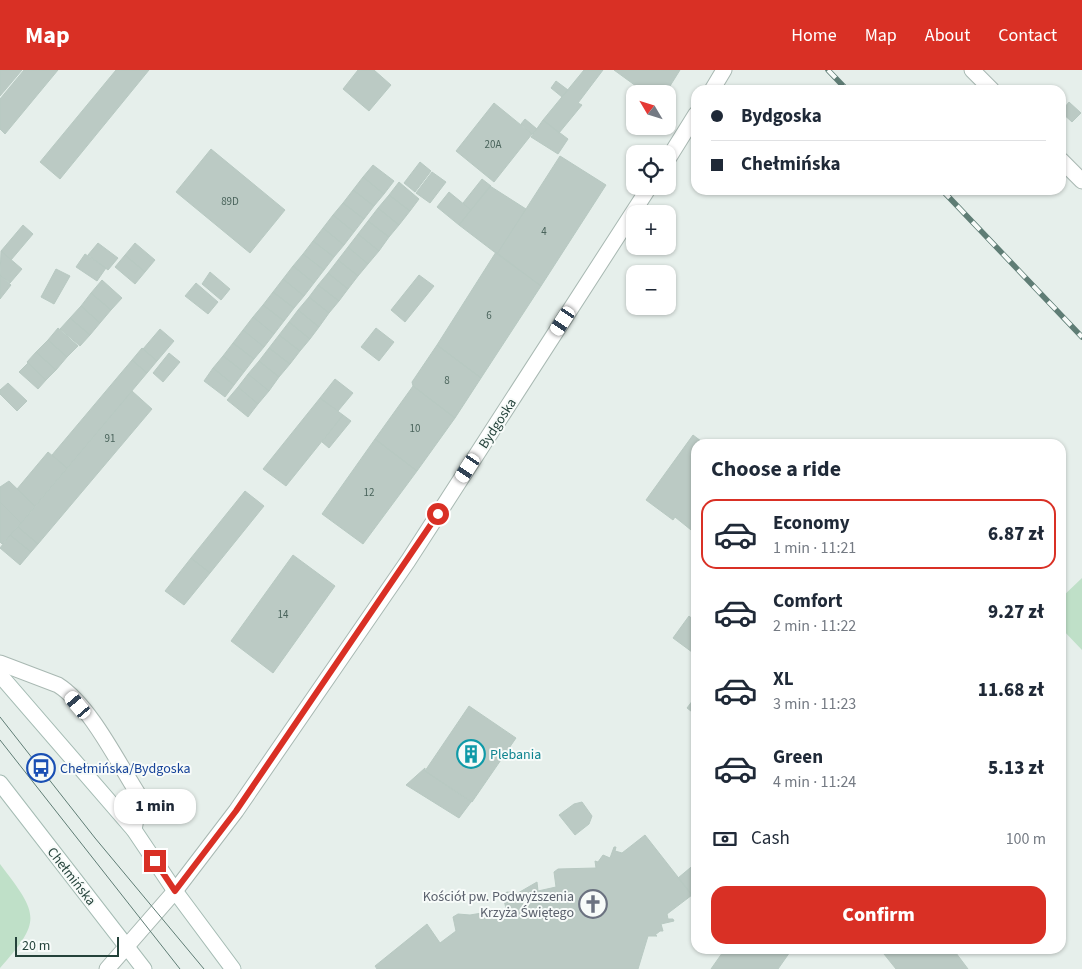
<!DOCTYPE html>
<meta charset="utf-8">
<style>
:root{--surface:#fff;--page:#f6f6f7;--text:#1f2937;--muted:#747a83;--line:#e0e1e3;--accent:#d93025}
body{margin:0;font-family:"Source Sans 3",sans-serif;background:var(--page);color:var(--text);height:100vh;display:flex;flex-direction:column;font-size:19px;white-space:nowrap}
*{box-sizing:border-box;margin:0}
p{font-size:16px;color:var(--muted)}
.icon{flex:none;width:28px;height:28px;fill:none;stroke:currentColor;stroke-width:2;stroke-linecap:round;stroke-linejoin:round}
.map{position:relative;flex:1;overflow:hidden}
.drawer{position:absolute;left:691px;top:369px;width:375px;height:515px;display:flex;flex-direction:column;background:var(--surface);border-radius:15px;box-shadow:0 1px 4px #0004}
.drawer>*{flex:none}
.guide{position:absolute;left:691px;top:15px;width:375px;height:110px;border-radius:15px;box-shadow:0 1px 4px #0004;display:grid;align-content:center;height:110px;padding:0 20px;background:var(--surface)}
.needle{width:32px;rotate:308deg}
.tools{position:absolute;left:626px;top:15px;display:grid;gap:10px}
.tools a{display:grid;place-items:center;width:50px;height:50px;border-radius:10px;background:var(--surface);box-shadow:0 1px 4px #0004;font-size:25px}
.scale{position:absolute;left:15px;bottom:12px;width:104px;box-sizing:border-box;padding-left:5px;border:2px solid #24423a;border-top:0;font-size:14px;line-height:18px;white-space:nowrap;color:#24423a;-webkit-text-stroke:4px #f7fbf9;paint-order:stroke}
.end{position:absolute;width:22px;height:22px;margin:-11px;border:6px solid #d93025;background:#fff;box-shadow:0 0 0 2px #fff}
.from{border-radius:50%}
.bubble{position:absolute;height:35px;border-radius:15px;background:var(--surface);box-shadow:0 1px 4px #0004;font-size:16px;font-weight:800;line-height:35px;text-align:center}
.car{position:absolute;width:15px;height:30px;margin:-15px -8px;border-radius:6px;box-shadow:0 0 4px 1px #0007;background:linear-gradient(#fff 24%,#345 0 40%,#fff 0 76%,#345 0 86%,#fff 0)}
.guide b{display:flex;align-items:center;gap:18px;height:48px;font-size:19px}
.guide b+b{border-top:1px solid var(--line)}
.guide i{width:12px;height:12px;background:var(--text)}
ul{padding:0;list-style:none}
li{display:flex;align-items:center;gap:15px;height:70px;margin:0 10px 8px;padding:0 10px;border:2px solid transparent;border-radius:15px}
li div{flex:1}
li b{display:block;font-size:19px}
li em{font-style:normal;font-weight:800}
li.current{border-color:var(--accent)}
li>.icon{width:45px;height:45px;stroke-width:1.5}
h2{padding:0 20px;font-size:22px;line-height:60px}
.pay{display:flex;align-items:center;gap:12px;height:55px;padding:0 20px;font-size:19px}
.pay p{margin-inline-start:auto}
.cta{display:flex;gap:10px;margin-top:auto;padding:10px 20px}
.cta a{flex:1;height:58px;border-radius:15px;background:var(--accent);color:#fff;font-size:20px;font-weight:800;line-height:58px;text-align:center}
header{display:flex;align-items:center;gap:30px;box-sizing:border-box;height:70px;padding:0 25px;background:var(--accent);color:#fff}
header strong{font-size:24px}
nav{display:flex;gap:28px;margin-inline-start:auto;font-size:18px}
.map>svg:first-child{display:block}
</style>
<header>
<strong>Map</strong>
<nav><a>Home</a><a>Map</a><a>About</a><a>Contact</a></nav>
</header>
<div class="map">
<svg width="1082" height="899" viewBox="0 0 1082 899">
<rect width="100%" height="100%" fill="#e6efeb"/>
<path fill="#bfe0c8" d="M1082,508V580L1061,558V528Z
M0,794C38,844 43,850 0,898Z"/>
<path fill="#bbcac4" stroke="#b8c9c2" d="M0,0H22L0,26Z
M24,0H58L5,64L0,59V29Z
M116,0H149L60,109L40,92Z
M358,0H374L391,15L369,41L343,19Z
M584,0H603L578,33L582,35L559,63L543,50Z
M614,0H680L665,24H647Z
M556,11L568,20L562,27L551,18Z
M1069,32L1081,43L1072,52L1061,42Z
M494,33L532,64L494,112L456,81Z
M525,49L537,59L532,64L521,54Z
M543,50L568,69L558,84L531,67Z
M211,79L285,140L250,183L176,122Z
M560,86L606,115L541,216L497,184Z
M420,92L431,101L415,122L404,113Z
M373,95L394,111L384,124L363,107Z
M432,102L446,112L430,133L416,123Z
M363,107L384,124L374,136L353,120Z
M482,109L491,116L471,140L463,133Z
M399,112L419,129L410,141L389,125Z
M490,116L526,139L497,184L459,155Z
M353,120L374,136L364,149L343,133Z
M449,122L471,140L459,155L437,137Z
M389,125L410,141L399,155L378,138Z
M343,133L364,149L354,162L333,145Z
M378,138L399,155L389,167L368,151Z
M333,145L354,162L344,175L323,158Z
M368,151L389,167L379,181L358,164Z
M23,155L33,164L11,190L1,181Z
M323,158L344,175L334,187L313,171Z
M358,164L379,181L368,194L348,177Z
M313,171L334,187L324,200L303,184Z
M98,173L118,188L108,200L88,185Z
M135,173L155,190L145,202L125,185Z
M348,177L368,194L358,206L338,190Z
M1,181L22,199L10,213L0,205Z
M496,182L541,216L481,308L437,275Z
M85,184L106,198L97,211L76,197Z
M303,184L324,200L314,213L293,196Z
M125,185L145,202L135,214L115,197Z
M338,190L358,206L348,219L328,203Z
M293,196L314,213L304,226L283,209Z
M56,199L70,206L54,234L41,227Z
M210,202L230,219L221,230L202,214Z
M328,203L348,219L339,231L318,215Z
M0,205L11,215L0,229Z
M419,205L434,216L405,252L391,240Z
M283,209L304,226L294,238L273,222Z
M102,210L122,228L111,240L91,223Z
M196,213L218,232L208,244L185,226Z
M318,215L339,231L329,243L309,227Z
M273,222L294,238L284,251L263,235Z
M91,223L111,240L100,253L81,236Z
M309,227L329,243L319,257L298,240Z
M263,235L284,251L274,264L253,247Z
M81,236L100,253L90,265L70,248Z
M298,240L319,257L310,269L289,252Z
M253,247L274,264L264,277L243,260Z
M70,248L90,265L80,276L60,259Z
M289,252L310,269L300,281L279,265Z
M58,258L78,276L67,287L48,270Z
M376,258L394,272L379,291L361,277Z
M160,259L174,271L157,291L143,279Z
M243,260L264,277L254,289L233,273Z
M279,265L300,281L290,294L269,278Z
M48,270L67,287L56,300L36,282Z
M233,273L254,289L244,302L223,286Z
M437,275L481,308L455,348L413,316L412,312Z
M142,278L157,291L147,303L132,290Z
M269,278L290,294L279,307L259,291Z
M36,282L56,300L46,310L27,292Z
M169,283L180,292L163,312L153,303Z
M223,286L244,302L234,315L213,298Z
M132,290L147,303L67,398L52,385Z
M259,291L279,307L269,321L248,304Z
M28,293L46,310L38,319L19,302Z
M213,298L234,315L225,327L204,311Z
M248,304L269,321L258,334L238,317Z
M335,309L353,323L338,341L320,328Z
M8,313L27,331L17,341L0,324V320Z
M413,316L455,348L417,401L375,369Z
M238,317L258,334L248,347L227,330Z
M132,321L152,339L38,474L18,457Z
M320,328L343,345L286,416L263,399Z
M343,345L351,351L329,378L322,372Z
M693,365L705,374H696V464L675,447L673,450L646,430Z
M375,369L417,401L363,474L322,444Z
M48,382L67,398L35,436L17,419Z
M9,411L35,436L21,453L0,432V417Z
M245,421L264,436L210,503L191,488Z
M0,432L21,453L2,474L0,472Z
M18,457L38,474L31,482L10,465Z
M10,465L31,482L20,495L0,478Z
M293,485L335,516L273,603L231,571Z
M191,488L210,503L184,535L165,521Z
M689,546L696,552V585L673,568Z
M696,626V645L687,638Z
M469,636L516,668L472,732L425,701Z
M425,698V701L471,732L459,748L406,715Z
M582,732L592,746L589,754L575,765L559,745L574,734Z
M645,765L692,825L667,844L668,849H673L674,851L661,854L663,861H660L655,865L657,866H648L638,899H377L375,896L427,854L440,873L456,861L453,847L458,844L470,845L506,839L503,825L507,822L518,823L537,812L538,821L556,817L554,802L558,799L596,798L595,791L598,792L603,785L610,788L614,777H616L615,781L622,783Z
M696,793V821L692,825L678,808Z
M725,879H792L778,899H711Z
M880,879H953L968,899H896Z"/>
<g fill="none" stroke-linecap="round" stroke-linejoin="round">
<defs>
<path id="service" d="M0,593L58,615C91,636 119,695 140,727L134,760"/>
<path id="minor" d="M972,0L992,20
M1061,90L1082,111"/>
<path id="tertiary" d="M712,20L724,0
M668,89L696,44
M107,899L175,821L236,741L408,491L650,116"/>
<path id="secondary" d="M0,605L134,760L175,821L233,899
M0,713L144,899"/>
</defs>
<use href="#service" stroke="#a8b8b2" stroke-width="17"/>
<use href="#minor" stroke="#a8b8b2" stroke-width="17"/>
<use href="#tertiary" stroke="#a8b8b2" stroke-width="17"/>
<use href="#secondary" stroke="#a4bbb3" stroke-width="17"/>
<use href="#service" stroke="#fff" stroke-width="15"/>
<use href="#minor" stroke="#fff" stroke-width="15"/>
<use href="#tertiary" stroke="#fff" stroke-width="15"/>
<use href="#secondary" stroke="#fff" stroke-width="15"/>
<path stroke="#5f7d75" stroke-width="1" d="M0,647L95,768L204,899
M0,670L180,899"/>
<defs>
<path id="rail" d="M828,0L847,20
M942,120L1082,267"/>
</defs>
<use href="#rail" stroke="#5f7d75" stroke-width="5.5"/>
<use href="#rail" stroke="#f7fbf9" stroke-width="4" stroke-dasharray="11" stroke-linecap="butt"/>
</g>
<g fill="none" stroke-linecap="round" stroke-linejoin="round">
<path stroke="#d93025" stroke-width="6" d="M155,791L175,821L236,741L438,444"/>
</g>
<defs>
<symbol id="building-ring" viewBox="-11 -11 22 22"><circle r="9.5" fill="#f7fbf9" stroke="#0f9aa8" stroke-width="1.5"/><path d="M-4-6H4V6H1V3H-1V6H-4ZM-2.5-4.3h1.7v1.8h-1.7ZM.8-4.3h1.7v1.8H.8ZM-2.5-1h1.7V.8h-1.7ZM.8-1h1.7V.8H.8Z" fill="#0f9aa8"/></symbol>
<symbol id="bus-ring" viewBox="-11 -11 22 22"><circle r="9.5" fill="#f7fbf9" stroke="#1a4fb4" stroke-width="1.5"/><path d="M-5-6H5V4H4V6H2V4H-2V6H-4V4H-5ZM-3.5-4V0h7V-4ZM-3.5 1.2v1.5H-2V1.2ZM2 1.2v1.5H3.5V1.2Z" fill="#1a4fb4"/></symbol>
<symbol id="church-ring" viewBox="-11 -11 22 22"><circle r="9.5" fill="#f7fbf9" stroke="#6b7280" stroke-width="1.5"/><path d="M-1.2-6h2.4v3.5h3.3v2.4h-3.3V6h-2.4V-.1h-3.3v-2.4h3.3Z" fill="#6b7280"/></symbol>
</defs>
<g fill-rule="evenodd">
<use href="#building-ring" x="455" y="668" width="32" height="32"/>
<use href="#bus-ring" x="25" y="682" width="32" height="32"/>
<use href="#church-ring" x="577" y="818" width="32" height="32"/>
</g>
<g text-anchor="middle" stroke-width="4" stroke-linejoin="round" paint-order="stroke">
<g font-size="11" fill="#4a645c">
<text x="493" y="78">20A</text>
<text x="230" y="135">89D</text>
<text x="544" y="165">4</text>
<text x="489" y="249">6</text>
<text x="447" y="314">8</text>
<text x="415" y="362">10</text>
<text x="110" y="372">91</text>
<text x="369" y="426">12</text>
<text x="283" y="548">14</text>
</g>
<g font-size="14" fill="#24423a" stroke="#f7fbf9">
<text transform="translate(497 353) rotate(-57)" y="5">Bydgoska</text>
<text transform="translate(72 806) rotate(52)" y="5">Chełmińska</text>
</g>
<g font-size="14" fill="#0d838f" stroke="#f7fbf9" text-anchor="start">
<text x="490" y="689">Plebania</text>
</g>
<g font-size="14" fill="#164399" stroke="#f7fbf9" text-anchor="start">
<text x="60" y="703">Chełmińska/Bydgoska</text>
</g>
<g font-size="14" fill="#5b616d" stroke="#f7fbf9" text-anchor="end">
<text x="574" y="831">Kościół pw. Podwyższenia<tspan x="574" dy="16">Krzyża Świętego</tspan></text>
</g>
</g>
</svg>
<div class="tools">
<a><svg class="needle" viewBox="-14 -14 28 28"><path d="M0-13l5 13h-10z" fill="#e53935"/><path d="M0 13l5-13h-10z" fill="#747a83"/></svg></a>
<a><svg class="icon" aria-label="locate" viewBox="0 0 24 24"><circle cx="12" cy="12" r="6"/><path d="M12 2v4M12 18v4M2 12h4M18 12h4"/></svg></a>
<a>+</a>
<a>−</a>
</div>
<div class="scale">20 m</div>
<i class="end from" style="left:438px;top:444px"></i>
<i class="end" style="left:155px;top:791px"></i>
<div class="bubble" style="left:114px;top:719px;width:82px">1 min</div>
<i class="car" style="left:563px;top:251px;rotate:213deg"></i>
<i class="car" style="left:468px;top:398px;rotate:213deg"></i>
<i class="car" style="left:78px;top:635px;rotate:320deg"></i>
<div class="guide">
<b><i class="from"></i>Bydgoska</b>
<b><i></i>Chełmińska</b>
</div>
<section class="drawer">
<h2>Choose a ride</h2>
<ul>
<li class="current"><svg class="icon" aria-label="car" viewBox="0 0 24 24"><path d="M5 17H2v-5l4-1 3-4h7l3 4 3 1v5h-3M9 17h6M6 11h13"/><circle cx="7" cy="17" r="2"/><circle cx="17" cy="17" r="2"/></svg><div><b>Economy</b><p>1 min · 11:21</p></div><em>6.87 zł</em></li>
<li><svg class="icon" aria-label="car" viewBox="0 0 24 24"><path d="M5 17H2v-5l4-1 3-4h7l3 4 3 1v5h-3M9 17h6M6 11h13"/><circle cx="7" cy="17" r="2"/><circle cx="17" cy="17" r="2"/></svg><div><b>Comfort</b><p>2 min · 11:22</p></div><em>9.27 zł</em></li>
<li><svg class="icon" aria-label="car" viewBox="0 0 24 24"><path d="M5 17H2v-5l4-1 3-4h7l3 4 3 1v5h-3M9 17h6M6 11h13"/><circle cx="7" cy="17" r="2"/><circle cx="17" cy="17" r="2"/></svg><div><b>XL</b><p>3 min · 11:23</p></div><em>11.68 zł</em></li>
<li><svg class="icon" aria-label="car" viewBox="0 0 24 24"><path d="M5 17H2v-5l4-1 3-4h7l3 4 3 1v5h-3M9 17h6M6 11h13"/><circle cx="7" cy="17" r="2"/><circle cx="17" cy="17" r="2"/></svg><div><b>Green</b><p>4 min · 11:24</p></div><em>5.13 zł</em></li>
</ul>
<div class="pay"><svg class="icon" aria-label="cash" viewBox="0 0 24 24"><path d="M3 7h18v10H3z"/><circle cx="12" cy="12" r="2"/></svg>Cash<p>100 m</p></div>
<div class="cta"><a>Confirm</a></div>
</section>
</div>
